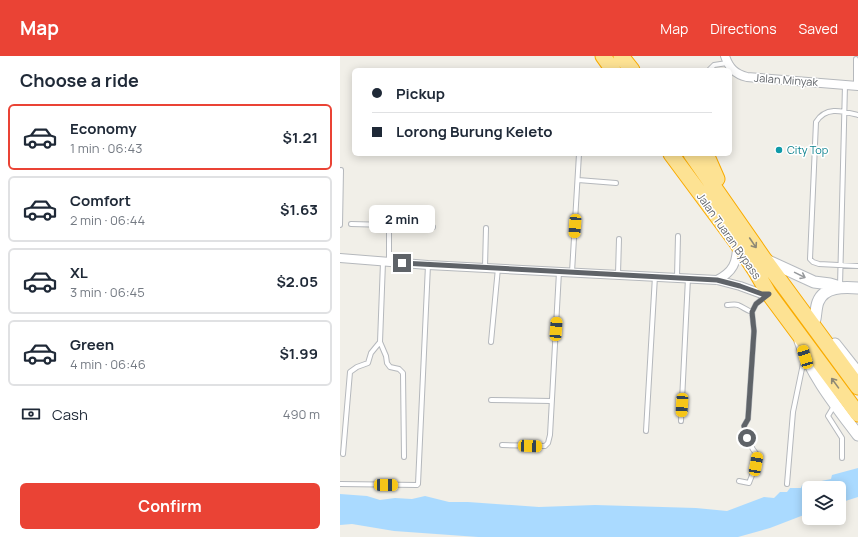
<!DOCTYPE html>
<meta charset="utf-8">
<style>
:root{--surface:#fff;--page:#f2f2f3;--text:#1f2937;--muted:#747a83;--line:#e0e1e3;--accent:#ea4335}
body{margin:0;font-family:Manrope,sans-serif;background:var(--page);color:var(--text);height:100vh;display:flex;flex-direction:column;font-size:15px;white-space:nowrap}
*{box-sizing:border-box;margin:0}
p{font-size:13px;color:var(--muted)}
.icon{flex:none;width:22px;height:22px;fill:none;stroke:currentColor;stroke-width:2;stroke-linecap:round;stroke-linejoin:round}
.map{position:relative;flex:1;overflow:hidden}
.side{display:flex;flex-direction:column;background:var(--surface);width:340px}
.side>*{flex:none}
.banner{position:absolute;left:12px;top:12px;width:380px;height:88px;border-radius:6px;box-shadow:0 2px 10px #0003;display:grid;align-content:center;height:88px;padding:0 20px;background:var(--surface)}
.buttons{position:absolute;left:462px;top:425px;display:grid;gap:8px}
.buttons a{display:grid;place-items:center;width:44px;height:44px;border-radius:6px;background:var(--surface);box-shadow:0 2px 10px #0003;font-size:20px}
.end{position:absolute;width:18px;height:18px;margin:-9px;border:5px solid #5f6368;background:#fff;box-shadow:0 0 0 2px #fff}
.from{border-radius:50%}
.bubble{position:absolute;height:28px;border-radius:6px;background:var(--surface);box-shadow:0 2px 10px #0003;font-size:13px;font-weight:700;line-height:28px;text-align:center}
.car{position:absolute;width:12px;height:24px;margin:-12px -6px;border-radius:5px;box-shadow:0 0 3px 1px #0007;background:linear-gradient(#f5c518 24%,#345 0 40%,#f5c518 0 76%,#345 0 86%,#f5c518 0)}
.banner b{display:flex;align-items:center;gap:14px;height:38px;font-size:15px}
.banner b+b{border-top:1px solid var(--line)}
.banner i{width:10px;height:10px;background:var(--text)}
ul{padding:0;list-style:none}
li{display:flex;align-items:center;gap:12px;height:66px;margin:0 8px 6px;padding:0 12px;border:2px solid var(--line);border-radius:6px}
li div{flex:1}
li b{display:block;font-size:15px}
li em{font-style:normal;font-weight:700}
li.selected{border-color:var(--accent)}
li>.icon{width:36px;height:36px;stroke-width:1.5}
h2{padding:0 20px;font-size:18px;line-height:48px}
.pay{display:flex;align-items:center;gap:10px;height:44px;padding:0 20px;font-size:15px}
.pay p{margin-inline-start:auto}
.action{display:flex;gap:8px;margin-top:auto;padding:8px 20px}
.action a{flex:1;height:46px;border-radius:6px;background:var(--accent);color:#fff;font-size:16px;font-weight:700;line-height:46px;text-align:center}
header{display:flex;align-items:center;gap:24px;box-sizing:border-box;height:56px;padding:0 20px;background:var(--accent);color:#fff}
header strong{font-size:19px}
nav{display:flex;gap:22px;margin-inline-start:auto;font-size:14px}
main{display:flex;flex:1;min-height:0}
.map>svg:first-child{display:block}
</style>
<header>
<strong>Map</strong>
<nav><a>Map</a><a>Directions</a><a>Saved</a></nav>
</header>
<main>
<section class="side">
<h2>Choose a ride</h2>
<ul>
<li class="selected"><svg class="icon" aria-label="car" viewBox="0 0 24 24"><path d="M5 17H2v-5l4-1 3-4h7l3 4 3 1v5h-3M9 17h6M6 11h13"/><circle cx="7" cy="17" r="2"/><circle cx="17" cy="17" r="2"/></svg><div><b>Economy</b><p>1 min · 06:43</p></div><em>$1.21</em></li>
<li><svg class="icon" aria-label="car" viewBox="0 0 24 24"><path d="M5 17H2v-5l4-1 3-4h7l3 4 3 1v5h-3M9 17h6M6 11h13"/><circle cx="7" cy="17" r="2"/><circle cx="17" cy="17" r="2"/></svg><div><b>Comfort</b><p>2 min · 06:44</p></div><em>$1.63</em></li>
<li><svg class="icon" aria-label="car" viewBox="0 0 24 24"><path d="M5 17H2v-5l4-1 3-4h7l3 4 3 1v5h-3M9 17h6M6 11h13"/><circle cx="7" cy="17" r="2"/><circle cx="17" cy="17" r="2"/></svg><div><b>XL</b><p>3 min · 06:45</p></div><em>$2.05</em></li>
<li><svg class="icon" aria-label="car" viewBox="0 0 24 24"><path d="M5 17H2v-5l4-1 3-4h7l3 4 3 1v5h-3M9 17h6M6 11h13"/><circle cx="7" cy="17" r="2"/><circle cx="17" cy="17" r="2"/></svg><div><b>Green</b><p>4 min · 06:46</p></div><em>$1.99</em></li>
</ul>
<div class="pay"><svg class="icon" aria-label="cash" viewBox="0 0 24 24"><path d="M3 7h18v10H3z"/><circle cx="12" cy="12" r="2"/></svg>Cash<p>490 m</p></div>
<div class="action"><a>Confirm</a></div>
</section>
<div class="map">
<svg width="518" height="481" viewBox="0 0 518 481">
<rect width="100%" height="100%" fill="#f1efe8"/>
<path fill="#aadaff" d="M518,412V441L499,447V432H469V457L430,472L398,481H138L54,475L12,468L0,469V438L27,440L40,444L55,442L72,443L85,440L109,446H128L199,451L255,449L356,452L387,455L424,441L434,442L440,436H447L450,432H461L462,429L491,423L492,419Z"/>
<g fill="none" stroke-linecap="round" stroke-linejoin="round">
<defs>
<path id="lane" d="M516,3V29
M369,14L374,9L387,7
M518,59C502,55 486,50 476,66L470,203L473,206L479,208L518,210
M238,124L276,127
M11,168L49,169V206
M0,169L1,114
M49,169L93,171
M145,211L146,172
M232,216L239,98
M278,218L279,183
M337,221L338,180
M500,230L505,29
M387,249C390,249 395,248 398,249C403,251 406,254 412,256
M40,286L46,300L47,307L50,311L59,313L63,317L64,401
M151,286L158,212
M151,344L211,345
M494,350L488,360L502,382V402
M341,365L348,222
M306,375L315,220
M162,389L205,390L208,387L210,379L219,216
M3,398L10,316L17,311L28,307L31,297L40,286L43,206
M399,425L409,427L416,409L418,400C410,391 407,382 404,370L408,363L414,275L412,256L416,248L427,239
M0,428L77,429L78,428L88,209
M447,428L453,356L464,303"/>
<path id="street" d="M385,0C389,12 395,18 407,21L518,30
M0,202L88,209L377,224L400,230L422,238H429
M377,224C393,216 397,207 397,189"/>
<path id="secondary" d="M424,203L474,226L490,228L500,231
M475,263C476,258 476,251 478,246C484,230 504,231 518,232
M460,285C471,319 497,351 518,379
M495,288L518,317"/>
<path id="highway" d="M263,0L273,14
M281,0L292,14
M331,98L397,187L415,214L429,238L518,358
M351,98L424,203L518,331
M366,98L377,123"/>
</defs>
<use href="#lane" stroke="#b5b8bc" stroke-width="6"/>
<use href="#street" stroke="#b5b8bc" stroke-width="10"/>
<use href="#secondary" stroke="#b6babf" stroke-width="13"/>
<use href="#highway" stroke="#f9ab00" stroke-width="17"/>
<use href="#lane" stroke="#fff" stroke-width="4"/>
<use href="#street" stroke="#fff" stroke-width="8"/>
<use href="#secondary" stroke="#fff" stroke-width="11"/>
<use href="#highway" stroke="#fde293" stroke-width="15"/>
</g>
<defs><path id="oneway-shaft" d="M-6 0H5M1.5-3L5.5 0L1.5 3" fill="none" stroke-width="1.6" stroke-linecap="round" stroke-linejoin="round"/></defs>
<g stroke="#8e8975">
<use href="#oneway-shaft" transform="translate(413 187) rotate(56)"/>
<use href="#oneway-shaft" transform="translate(495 327) rotate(-126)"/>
</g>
<use stroke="#979a9d" href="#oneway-shaft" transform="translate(460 219) rotate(26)"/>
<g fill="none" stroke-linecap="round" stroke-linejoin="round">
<path stroke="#5f6368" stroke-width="5" d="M62,207L377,224L400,230L422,238H429L416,248L412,256L414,275L408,363L404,370L407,382"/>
</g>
<circle fill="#0f9aa8" stroke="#fff" stroke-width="1.5" cx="439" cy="94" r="4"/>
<g text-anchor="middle" stroke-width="3" stroke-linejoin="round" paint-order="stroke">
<g font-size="11" fill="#5f6368" stroke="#fff">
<text transform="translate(446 24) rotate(4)" y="4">Jalan Minyak</text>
<text transform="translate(389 180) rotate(55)" y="4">Jalan Tuaran Bypass</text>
</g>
<g font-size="11" fill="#0d838f" stroke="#fff" text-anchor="start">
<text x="447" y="98">City Top</text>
</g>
</g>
</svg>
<div class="buttons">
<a><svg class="icon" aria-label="layers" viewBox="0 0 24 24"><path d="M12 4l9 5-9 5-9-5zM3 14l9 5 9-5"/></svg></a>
</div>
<i class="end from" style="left:407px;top:382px"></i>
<i class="end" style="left:62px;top:207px"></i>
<div class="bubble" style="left:29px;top:149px;width:66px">2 min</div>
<i class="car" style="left:235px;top:170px;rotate:184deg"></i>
<i class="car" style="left:216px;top:273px;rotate:4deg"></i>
<i class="car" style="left:465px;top:301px;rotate:343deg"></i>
<i class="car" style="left:342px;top:349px;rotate:183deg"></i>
<i class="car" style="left:190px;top:390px;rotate:92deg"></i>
<i class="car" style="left:416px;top:408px;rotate:10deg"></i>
<i class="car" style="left:46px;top:429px;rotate:91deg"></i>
<div class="banner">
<b><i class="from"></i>Pickup</b>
<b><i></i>Lorong Burung Keleto</b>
</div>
</div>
</main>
